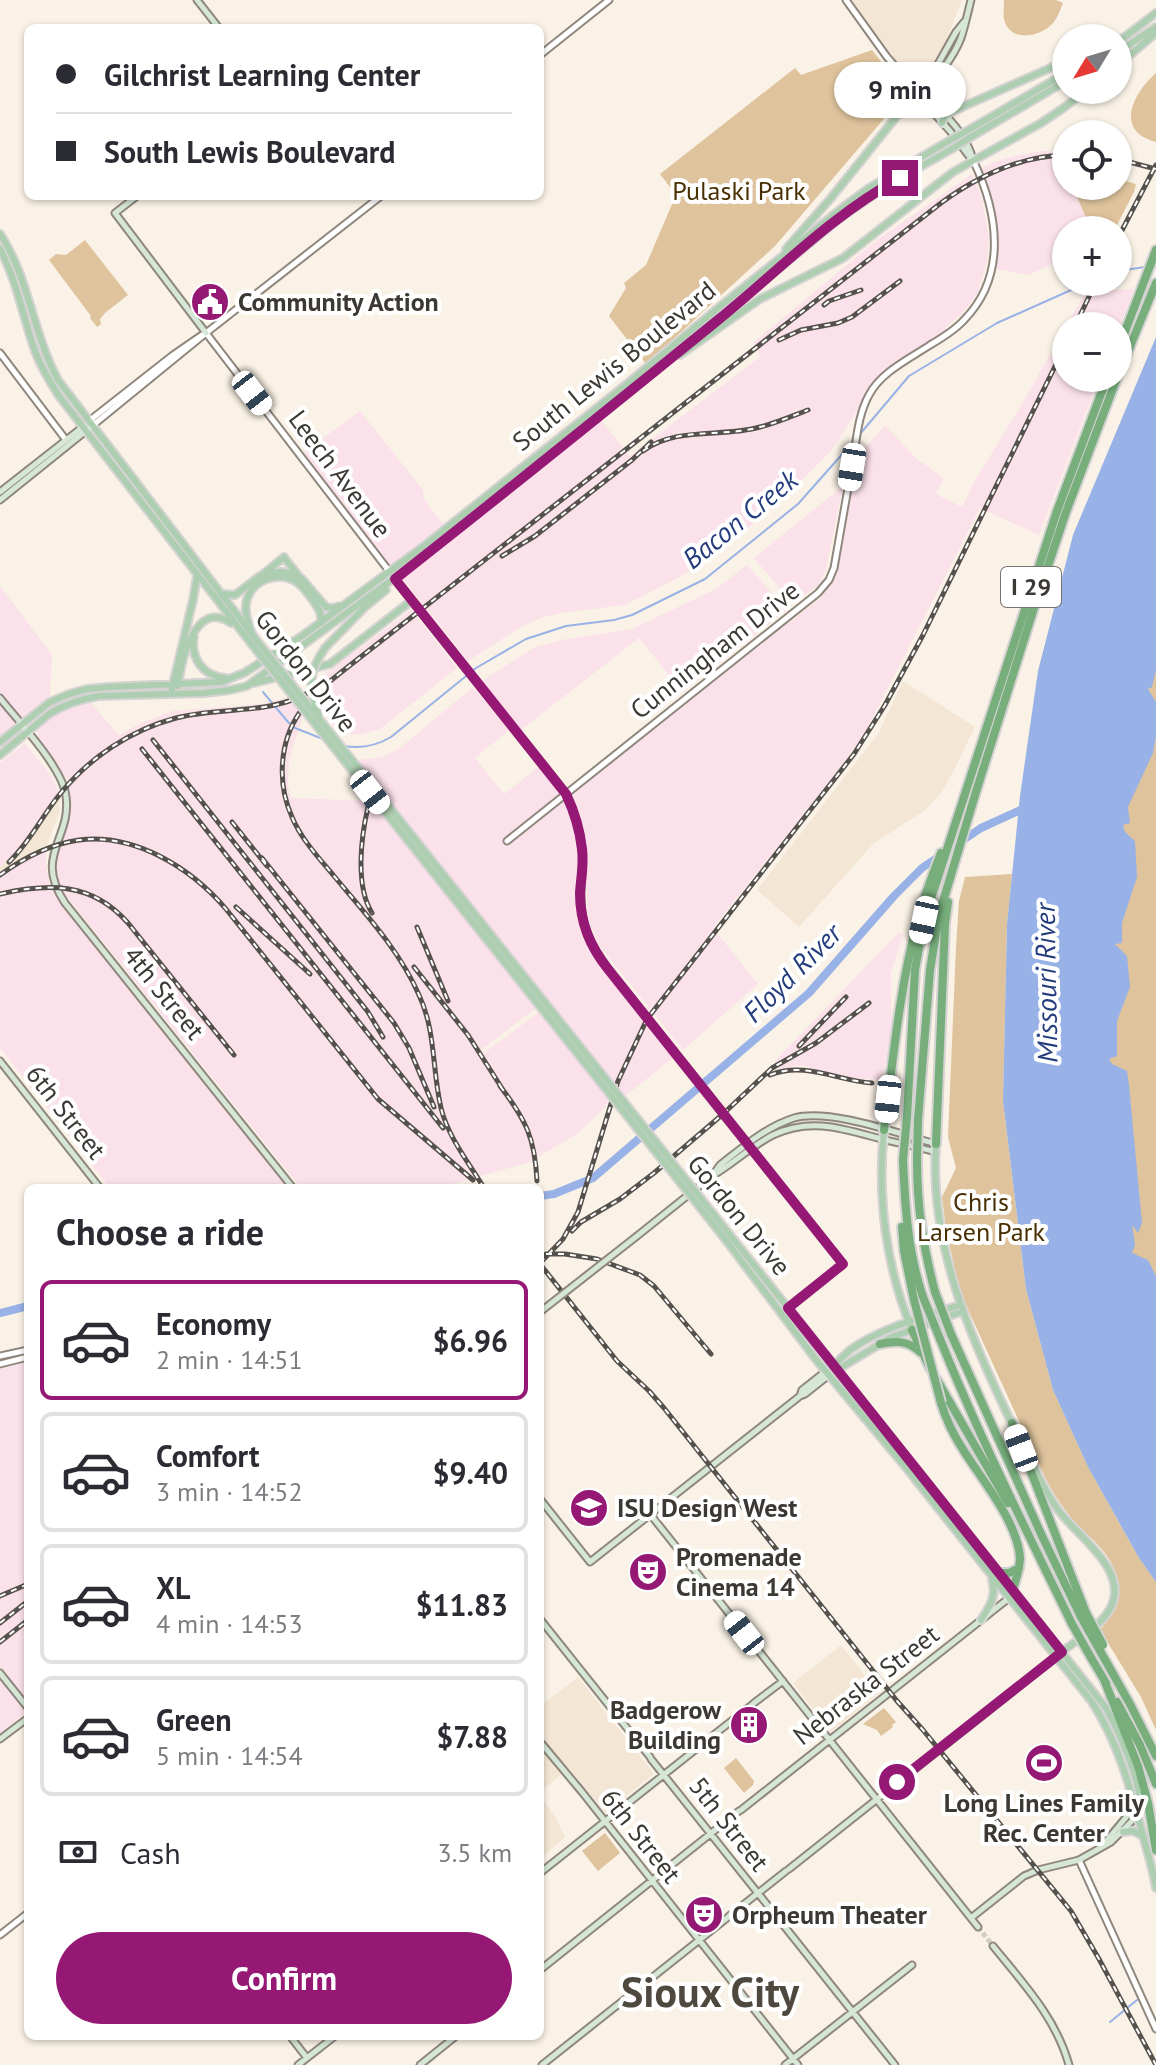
<!DOCTYPE html>
<meta charset="utf-8">
<style>
:root{--surface:#fff;--page:#f7f7f7;--text:#2b2b33;--muted:#7c7c81;--line:#e1e1e2;--accent:#951974}
body{margin:0;font-family:"PT Sans",sans-serif;background:var(--page);color:var(--text);height:100vh;display:flex;flex-direction:column;font-size:30px;white-space:nowrap}
*{box-sizing:border-box;margin:0}
p{font-size:26px;color:var(--muted)}
.icon{flex:none;width:44px;height:44px;fill:none;stroke:currentColor;stroke-width:2;stroke-linecap:round;stroke-linejoin:round}
.map{position:relative;flex:1;overflow:hidden}
.panel{position:absolute;left:24px;top:1184px;width:520px;height:856px;display:flex;flex-direction:column;background:var(--surface);border-radius:12px;box-shadow:0 2px 6px #0004}
.panel>*{flex:none}
.hud{position:absolute;left:24px;top:24px;width:520px;height:176px;border-radius:12px;box-shadow:0 2px 6px #0004;display:grid;align-content:center;height:176px;padding:0 32px;background:var(--surface)}
.needle{width:52px;rotate:232deg}
.tools{position:absolute;left:1052px;top:24px;display:grid;gap:16px}
.tools a{display:grid;place-items:center;width:80px;height:80px;border-radius:50%;background:var(--surface);box-shadow:0 2px 6px #0004;font-size:40px}
.end{position:absolute;width:36px;height:36px;margin:-18px;border:10px solid #951974;background:#fff;box-shadow:0 0 0 4px #fff}
.from{border-radius:50%}
.bubble{position:absolute;height:56px;border-radius:28px;background:var(--surface);box-shadow:0 2px 6px #0004;font-size:26px;font-weight:600;line-height:56px;text-align:center}
.car{position:absolute;width:24px;height:48px;margin:-24px -12px;border-radius:10px;box-shadow:0 0 6px 2px #0007;background:linear-gradient(#fff 24%,#345 0 40%,#fff 0 76%,#345 0 86%,#fff 0)}
.hud b{display:flex;align-items:center;gap:28px;height:76px;font-size:30px}
.hud b+b{border-top:2px solid var(--line)}
.hud i{width:20px;height:20px;background:var(--text)}
ul{padding:0;list-style:none}
li{display:flex;align-items:center;gap:24px;height:120px;margin:0 16px 12px;padding:0 16px;border:4px solid var(--line);border-radius:12px}
li div{flex:1}
li b{display:block;font-size:30px}
li em{font-style:normal;font-weight:600}
li.selected{border-color:var(--accent)}
li>.icon{width:72px;height:72px;stroke-width:1.5}
h2{padding:0 32px;font-size:36px;line-height:96px}
.pay{display:flex;align-items:center;gap:20px;height:88px;padding:0 32px;font-size:30px}
.pay p{margin-inline-start:auto}
.cta{display:flex;gap:16px;margin-top:auto;padding:16px 32px}
.cta a{flex:1;height:92px;border-radius:48px;background:var(--accent);color:#fff;font-size:32px;font-weight:600;line-height:92px;text-align:center}
.map>svg:first-child{display:block}
</style>
<div class="map">
<svg width="1156" height="2065" viewBox="0 0 1156 2065">
<rect width="100%" height="100%" fill="#faf2e6"/>
<path fill="#f3e6d4" d="M850,0H962L947,39L930,69L916,86L883,46Z
M903,681L975,727L954,770L941,793L924,811L874,843L799,927L757,890L878,734Z
M59,794L60,810L46,848L10,865L0,874V867L29,838Z
M841,1645L879,1693L831,1732L793,1683Z
M578,1677L654,1774L605,1813L569,1768L540,1792V1706Z
M540,1796L556,1818L565,1837L544,1856L540,1850Z"/>
<path fill="#fbe1ea" d="M1041,151H1066V186H1087L1101,230H1066V258L1028,275L996,269L999,246L998,232L994,208L981,168L994,162L1015,156Z
M972,174L982,199L989,237L987,262L978,292L963,313L946,327V333L875,383L831,451L783,499L711,559L693,570L625,605L560,613L541,618L521,627L468,661L402,578L600,419L630,456L760,357L754,342L877,240Z
M1134,289L1118,330V326H1066L1086,291Z
M1066,326V378H1099L1039,535L980,508L866,731L839,769L713,928L758,984L683,1050L601,948L589,922L586,890L587,860L580,818L567,794L821,598L834,577L843,541L856,458L885,425L917,459L944,478L936,494L962,507L974,482L1022,404Z
M360,411L423,490L424,499L443,524L390,567L303,453Z
M843,486L825,573L818,585L793,604L754,558Z
M747,565L787,610L683,692L639,638L521,730L482,681L535,647L561,640L632,629L716,589Z
M0,586L52,655L50,696L0,736Z
M411,610L457,668L380,729L358,735L338,732L320,707L315,686L316,679L324,675Z
M473,687L509,730L475,758L504,794L540,766L566,801L574,823L579,848L578,911L584,936L597,959L673,1058L624,1097L357,760L383,757L400,748Z
M289,697L303,716L289,760L288,785L291,798L371,801L536,1008L481,1050L483,1054L539,1012L609,1100L602,1110L577,1134L530,1162L456,1183L420,1188H301L62,891L55,874L56,858L70,810L65,783L68,780L39,739L38,730L42,724L58,712L90,702L119,735L141,723L173,711L262,704Z
M25,743L52,777L59,794L29,838L0,867V763Z
M46,848V866L50,885L61,904L63,903L207,1082L288,1188H110L0,1048V874L10,865Z
M899,932L903,935L891,973V1009L893,1024L882,1080L848,1078L801,1065L782,1069L774,1062Z
M28,1362V1711L0,1733V1369Z"/>
<path fill="#dec39c" d="M1004,0H1056L1063,3C1060,10 1057,20 1051,25C1038,38 1009,42 1004,19C1003,13 1004,6 1004,0Z
M872,50L906,93L775,246L646,364L609,316L626,288L624,283L646,265L676,195L660,174L795,68L801,75Z
M1156,73V142C1113,131 1134,92 1156,73Z
M1118,179L1136,184L1134,192L1116,227C1087,240 1082,205 1073,186H1118Z
M85,240L128,295L105,313L100,319L101,324L97,327L90,318L91,316L49,260L56,254L66,255Z
M1156,613V1371L1121,1286L1102,1033L1108,858Z
M1012,874L1007,924L1003,1101L1026,1289L1053,1390L1088,1467L1139,1558L1156,1582V1730L1141,1697L1100,1630C1119,1609 1124,1580 1107,1556C1097,1541 1080,1530 1069,1515C1057,1500 1048,1484 1040,1467L960,1292L946,1229L942,1197L956,1168L948,1137L956,947L959,901L965,877Z
M884,1708L896,1722L892,1725L893,1727L881,1736L877,1730L863,1724Z
M736,1758L754,1781L753,1785L744,1793L724,1768Z
M605,1833L620,1853L598,1871L582,1851Z"/>
<path fill="#98b1e6" d="M1156,337V670L1152,687L1148,689L1156,702V736L1153,753L1128,807L1130,823L1123,825L1125,832L1135,841L1137,877L1122,923V943L1115,944L1127,956L1130,987L1117,1021V1056L1109,1059L1112,1064L1127,1071L1129,1085L1142,1223L1138,1233L1132,1225L1135,1245L1132,1253L1148,1260L1156,1276V1582L1139,1558L1088,1467L1053,1390L1026,1289L1003,1101L1007,924L1020,796L1038,671L1073,535Z"/>
<g fill="none" stroke-linecap="round" stroke-linejoin="round">
<path stroke="#98b1e6" stroke-width="2" d="M1118,271L1145,267
M860,434L909,376L997,323L1089,282
M263,692L288,722L295,728L323,739
M344,746C362,749 376,746 391,737L476,668L526,639L566,626L614,620L632,615L705,579L798,504L853,442
M1110,2022L1137,2000"/>
<path stroke="#98b1e6" stroke-width="8" d="M540,1196L554,1194L593,1178L809,993L894,896L922,868L981,828L1027,807
M0,1313L28,1306"/>
<path stroke="#d4cdc2" stroke-width="5" stroke-dasharray="5 2.5" stroke-linecap="butt" d="M978,1927L993,1946"/>
<defs>
<path id="tertiary" d="M846,0L887,57L917,91
M540,55L609,0
M206,333L389,571
M0,353L66,440
M89,421L173,355L202,335
M92,426L206,333L381,196
M507,841L818,593L829,580L834,568C841,530 847,492 854,454C857,435 859,413 869,395C881,372 909,359 930,345C942,338 955,330 964,320C1008,275 998,212 973,160
M751,1148L843,1264L788,1308
M0,1356L28,1350
M0,1364L28,1357
M1079,1860L1156,2029
M0,1935L28,1913"/>
<path id="secondary" d="M197,0L219,28
M917,91L938,64L956,32L964,22
M921,93C941,109 967,134 973,160
M919,97C935,79 952,61 961,38C965,26 968,12 971,0
M919,97L950,131L972,160
M137,196L115,213L206,333
M0,492L84,426
M0,500L92,426
M393,577L566,794C574,811 580,830 582,849C584,864 581,878 581,893C580,923 590,946 608,969L751,1148
M0,698C18,721 63,768 66,796C72,839 33,855 65,903L293,1188
M0,1061L100,1188
M715,1172L720,1165C743,1147 766,1127 794,1118C830,1108 899,1134 936,1144
M637,1236L712,1176C733,1164 751,1146 773,1135C811,1117 844,1129 881,1139C899,1143 918,1147 936,1152
M800,1396L802,1390L826,1371
M540,1499L590,1562L800,1396L805,1394L829,1375
M650,1514L978,1927
M540,1619L650,1757
M0,1673L28,1708
M754,1703L783,1681
M0,1739L28,1718
M706,1741L753,1704
M542,1744L582,1792L798,2065
M651,1759L895,2065
M741,1810L1009,1598
M1103,1845L1128,1815L1133,1802
M789,1869L1056,1657
M540,1873L705,1742
M729,1916L786,1871
M971,1918L1024,1876L1038,1870L1079,1860L1111,1842L1138,1815
M993,1946C1023,1983 1056,2018 1069,2065
M540,1970L739,1811
M290,2036L307,2058
M298,2065L335,2036
M420,2065L456,2036
M542,2065L727,1918
M785,2065L912,1965"/>
<path id="primary" d="M1118,42L1156,13
M1118,52L1156,27
M1118,65L1156,33
M942,123L944,117L951,112L1066,61
M972,128L1066,73
M976,134L1066,81
M0,234C29,278 33,334 58,380L258,642
M0,249C17,281 23,317 35,351C41,367 50,382 59,396L253,646
M786,249L831,198L917,91
M680,355L760,299L843,258L953,172L1041,123L1062,109L1087,90
M286,560L298,575
M262,575L284,557
M221,594L235,595L260,576L267,573L281,572L289,573L301,578L326,607L332,608L340,606
M251,631C247,620 244,610 247,599C253,580 278,571 295,581C302,585 307,593 312,599C318,608 322,612 321,623
M194,636C190,658 203,676 225,678
M325,648L364,608L386,590
M254,683L330,664L411,601
M178,686C181,661 195,598 231,623
M171,693L193,600L197,576
M0,742L50,702L69,694L87,689L109,687L221,682L244,673L302,636L424,546L627,384L723,304L846,205L869,188L945,143
M0,755L49,714C65,704 81,699 99,696L204,693L230,690L247,686L400,574L647,377L840,218L883,188L950,150
M884,1130C877,1197 886,1267 912,1330
M936,1144C929,1244 970,1337 1013,1426
M730,1235L1106,1708C1118,1729 1148,1794 1138,1815
M725,1239L817,1361L903,1464L1092,1702C1118,1742 1130,1787 1142,1832C1147,1851 1153,1869 1156,1888
M832,1367C838,1362 844,1355 850,1350C882,1327 924,1317 960,1305
M835,1371L892,1337L963,1311
M1029,1457C1038,1476 1047,1495 1059,1511C1078,1537 1131,1571 1110,1609C1099,1628 1075,1641 1059,1654
M981,1620C990,1606 997,1596 992,1580
M1123,1832L1133,1831L1141,1835"/>
<path id="motorway" d="M1118,350L1156,250
M1118,376L1156,283
M907,1117L915,970L924,920L1057,511L1107,378
M918,1120L930,970L939,915L975,795L1034,608L1066,512L1117,378
M884,1130C893,1061 899,991 917,923C923,899 932,876 941,853
M936,1144L945,924L948,902
M903,1160C905,1207 908,1253 923,1297
M917,1160C917,1207 923,1246 935,1292
M902,1227L904,1251L914,1300
M912,1330L930,1368
M951,1334L1042,1536L1081,1617
M940,1339C979,1436 1026,1530 1072,1624
M880,1344C897,1341 907,1340 920,1352
M937,1380L1008,1503
M941,1403C946,1419 953,1434 962,1448C981,1479 1018,1522 1020,1558C1020,1569 1016,1579 1013,1589
M1012,1423L1086,1613
M1000,1573H1009L1019,1568
M1099,1649L1130,1704L1156,1756
M1090,1656L1106,1683
M1105,1682L1138,1766L1148,1803L1156,1850
M1117,1702L1140,1745L1156,1784"/>
</defs>
<use href="#tertiary" stroke="#8f877d" stroke-width="9"/>
<use href="#secondary" stroke="#8f877d" stroke-width="9"/>
<use href="#primary" stroke="#d4d3d2" stroke-width="10"/>
<use href="#motorway" stroke="#d4d3d2" stroke-width="12"/>
<use href="#tertiary" stroke="#fff" stroke-width="5"/>
<use href="#secondary" stroke="#d6e7d8" stroke-width="5"/>
<use href="#primary" stroke="#adceb0" stroke-width="6"/>
<use href="#motorway" stroke="#77ae7c" stroke-width="8"/>
<defs>
<path id="rail" d="M1118,159L1156,169
M1118,238L1156,165
M824,305L829,301L861,290
M1075,326L1096,282
M779,340L801,330L838,323L852,317L900,281
M643,451C677,426 722,438 760,427C776,423 792,416 808,410
M502,556L535,536L632,460L651,442
M153,740L342,979L368,1012L383,1037
M142,749L443,1128
M368,807C361,837 355,886 372,913
M232,822L267,866
M262,858L394,1023L409,1048L434,1107
M9,862C30,842 42,816 60,794C90,757 131,730 176,718C222,706 271,716 313,690
M0,875C22,859 51,844 79,840C135,833 191,868 226,909L378,1099L473,1180
M0,894C49,883 92,882 128,923L234,1055
M236,907L310,974
M417,927L448,1001
M414,967L468,1035L505,1093
M799,1046L846,997
M770,1075C805,1061 838,1081 872,1083
M500,1086C526,1120 535,1138 537,1181
M484,1188C469,1163 448,1137 441,1108C432,1070 436,1031 419,995C400,951 364,912 334,876C319,858 301,839 292,817C277,784 279,742 300,712C311,695 328,683 344,670L941,203C978,176 1020,156 1066,155
M572,1231L581,1222L620,1199L654,1173L723,1114L772,1068L816,1043L869,1003
M546,1254H565L597,1259L640,1275L654,1286L711,1354
M540,1263L563,1239L578,1212L618,1081L647,1019L854,754L885,705L923,635L1066,344
M540,1264L617,1361L649,1391L664,1408L897,1701L923,1730L1071,1911L1099,1959L1156,2065
M0,1596L28,1584
M0,1623L28,1601
M0,1642L28,1620"/>
</defs>
<use href="#rail" stroke="#55514c" stroke-width="5"/>
<use href="#rail" stroke="#fff" stroke-width="2" stroke-dasharray="6" stroke-linecap="butt"/>
<defs>
<path id="secondary-bridge" d="M540,1312L637,1236"/>
<path id="primary-bridge" d="M945,143L972,128
M950,150L976,134
M258,642L730,1235
M253,646L725,1239
M319,715C308,688 308,672 325,648"/>
<path id="motorway-bridge" d="M903,1160L907,1117
M917,1160L918,1120
M935,1292L951,1334
M923,1297L940,1339
M914,1300L941,1403
M1086,1613L1103,1645
M1081,1617L1099,1649
M1072,1624L1090,1656"/>
</defs>
<use href="#secondary-bridge" stroke="#8f877d" stroke-width="9" stroke-linecap="butt"/>
<use href="#primary-bridge" stroke="#d4d3d2" stroke-width="10" stroke-linecap="butt"/>
<use href="#motorway-bridge" stroke="#d4d3d2" stroke-width="12" stroke-linecap="butt"/>
<use href="#secondary-bridge" stroke="#d6e7d8" stroke-width="5"/>
<use href="#primary-bridge" stroke="#adceb0" stroke-width="6"/>
<use href="#motorway-bridge" stroke="#77ae7c" stroke-width="8"/>
</g>
<g fill="none" stroke-linecap="round" stroke-linejoin="round">
<path stroke="#951974" stroke-width="10" d="M897,1782L1062,1652L788,1308L843,1264L608,969C590,946 580,923 580,893C581,878 584,864 582,849C580,830 574,811 566,794L395,579C503,494 611,407 718,320C777,272 832,215 900,178"/>
</g>
<defs>
<symbol id="civic-disc" viewBox="-11 -11 22 22"><circle r="9.5" fill="#951974" stroke="#fff"/><path d="M-.6-6.5H3V-4.5H.6V-3L4-1V1h2V6H-6V1h2V-1L-.6-3ZM-1.2 2.5V6h2.4V2.5Z" fill="#fff"/></symbol>
<symbol id="university-disc" viewBox="-11 -11 22 22"><circle r="9.5" fill="#951974" stroke="#fff"/><path d="M0-5L7-2L0 1L-7-2ZM-4 1L0 2.5L4 1V4Q0 6-4 4Z" fill="#fff"/></symbol>
<symbol id="theatre-disc" viewBox="-11 -11 22 22"><circle r="9.5" fill="#951974" stroke="#fff"/><path d="M-5-5.5Q0-4 5-5.5V0Q5 5 0 6Q-5 5-5 0ZM-3.3-2.5H-1v1.5H-3.3ZM1-2.5H3.3v1.5H1ZM-2.8 1Q0 5.5 2.8 1Z" fill="#fff"/></symbol>
<symbol id="building-disc" viewBox="-11 -11 22 22"><circle r="9.5" fill="#951974" stroke="#fff"/><path d="M-4-6H4V6H1V3H-1V6H-4ZM-2.5-4.3h1.7v1.8h-1.7ZM.8-4.3h1.7v1.8H.8ZM-2.5-1h1.7V.8h-1.7ZM.8-1h1.7V.8H.8Z" fill="#fff"/></symbol>
<symbol id="stadium-disc" viewBox="-11 -11 22 22"><circle r="9.5" fill="#951974" stroke="#fff"/><path d="M0-5a6.5 5 0 1 0 0 10a6.5 5 0 1 0 0-10ZM-3.5-1.8h7v3.6h-7Z" fill="#fff"/></symbol>
</defs>
<g fill-rule="evenodd">
<use href="#civic-disc" x="188" y="280" width="44" height="44"/>
<use href="#university-disc" x="567" y="1486" width="44" height="44"/>
<use href="#theatre-disc" x="626" y="1550" width="44" height="44"/>
<use href="#building-disc" x="727" y="1703" width="44" height="44"/>
<use href="#stadium-disc" x="1022" y="1741" width="44" height="44"/>
<use href="#theatre-disc" x="682" y="1893" width="44" height="44"/>
</g>
<g text-anchor="middle" stroke-width="8" stroke-linejoin="round" paint-order="stroke">
<rect fill="#fff" stroke="#767471" stroke-width="2" x="1001" y="567" width="60" height="40" rx="6"/>
<g font-size="24" font-weight="bold" fill="#3c3834">
<text x="1031" y="595">I 29</text>
</g>
<g font-size="26" fill="#493003" stroke="#fff">
<text x="739" y="200">Pulaski Park</text>
<text x="981" y="1211">Chris<tspan x="981" dy="30">Larsen Park</tspan></text>
</g>
<g font-size="26" font-weight="bold" fill="#3c3834" stroke="#fff" text-anchor="start">
<text x="238" y="311">Community Action</text>
<text x="617" y="1517">ISU Design West</text>
<text x="676" y="1566">Promenade<tspan x="676" dy="30">Cinema 14</tspan></text>
<text x="721" y="1719" text-anchor="end">Badgerow<tspan x="721" dy="30">Building</tspan></text>
<text x="1044" y="1812" text-anchor="middle">Long Lines Family<tspan x="1044" dy="30">Rec. Center</tspan></text>
<text x="732" y="1924">Orpheum Theater</text>
</g>
<g font-size="26" fill="#3c3834" stroke="#fff">
<text transform="translate(614 366) rotate(-39)" y="9">South Lewis Boulevard</text>
<text transform="translate(340 474) rotate(53)" y="9">Leech Avenue</text>
<text transform="translate(715 650) rotate(-38)" y="9">Cunningham Drive</text>
<text transform="translate(306 671) rotate(52)" y="9">Gordon Drive</text>
<text transform="translate(164 993) rotate(51)" y="9">4th Street</text>
<text transform="translate(66 1112) rotate(52)" y="9">6th Street</text>
<text transform="translate(739 1215) rotate(51)" y="9">Gordon Drive</text>
<text transform="translate(866 1685) rotate(-38)" y="9">Nebraska Street</text>
<text transform="translate(729 1824) rotate(52)" y="9">5th Street</text>
<text transform="translate(641 1836) rotate(52)" y="9">6th Street</text>
</g>
<g font-size="28" font-style="italic" fill="#243d7d" stroke="#fff">
<text transform="translate(740 519) rotate(-39)" y="10">Bacon Creek</text>
<text transform="translate(792 973) rotate(-45)" y="10">Floyd River</text>
<text transform="translate(1046 983) rotate(-91)" y="10">Missouri River</text>
</g>
<g font-size="42" font-weight="bold" fill="#4e483e" stroke="#fff">
<text x="710" y="2007">Sioux City</text>
</g>
</g>
</svg>
<div class="tools">
<a><svg class="needle" viewBox="-14 -14 28 28"><path d="M0-13l5 13h-10z" fill="#e53935"/><path d="M0 13l5-13h-10z" fill="#7c7c81"/></svg></a>
<a><svg class="icon" aria-label="locate" viewBox="0 0 24 24"><circle cx="12" cy="12" r="6"/><path d="M12 2v4M12 18v4M2 12h4M18 12h4"/></svg></a>
<a>+</a>
<a>−</a>
</div>
<i class="end from" style="left:897px;top:1782px"></i>
<i class="end" style="left:900px;top:178px"></i>
<div class="bubble" style="left:834px;top:62px;width:132px">9 min</div>
<i class="car" style="left:252px;top:393px;rotate:142deg"></i>
<i class="car" style="left:852px;top:467px;rotate:189deg"></i>
<i class="car" style="left:370px;top:792px;rotate:142deg"></i>
<i class="car" style="left:924px;top:920px;rotate:192deg"></i>
<i class="car" style="left:888px;top:1099px;rotate:186deg"></i>
<i class="car" style="left:1021px;top:1448px;rotate:339deg"></i>
<i class="car" style="left:744px;top:1633px;rotate:322deg"></i>
<div class="hud">
<b><i class="from"></i>Gilchrist Learning Center</b>
<b><i></i>South Lewis Boulevard</b>
</div>
<section class="panel">
<h2>Choose a ride</h2>
<ul>
<li class="selected"><svg class="icon" aria-label="car" viewBox="0 0 24 24"><path d="M5 17H2v-5l4-1 3-4h7l3 4 3 1v5h-3M9 17h6M6 11h13"/><circle cx="7" cy="17" r="2"/><circle cx="17" cy="17" r="2"/></svg><div><b>Economy</b><p>2 min · 14:51</p></div><em>$6.96</em></li>
<li><svg class="icon" aria-label="car" viewBox="0 0 24 24"><path d="M5 17H2v-5l4-1 3-4h7l3 4 3 1v5h-3M9 17h6M6 11h13"/><circle cx="7" cy="17" r="2"/><circle cx="17" cy="17" r="2"/></svg><div><b>Comfort</b><p>3 min · 14:52</p></div><em>$9.40</em></li>
<li><svg class="icon" aria-label="car" viewBox="0 0 24 24"><path d="M5 17H2v-5l4-1 3-4h7l3 4 3 1v5h-3M9 17h6M6 11h13"/><circle cx="7" cy="17" r="2"/><circle cx="17" cy="17" r="2"/></svg><div><b>XL</b><p>4 min · 14:53</p></div><em>$11.83</em></li>
<li><svg class="icon" aria-label="car" viewBox="0 0 24 24"><path d="M5 17H2v-5l4-1 3-4h7l3 4 3 1v5h-3M9 17h6M6 11h13"/><circle cx="7" cy="17" r="2"/><circle cx="17" cy="17" r="2"/></svg><div><b>Green</b><p>5 min · 14:54</p></div><em>$7.88</em></li>
</ul>
<div class="pay"><svg class="icon" aria-label="cash" viewBox="0 0 24 24"><path d="M3 7h18v10H3z"/><circle cx="12" cy="12" r="2"/></svg>Cash<p>3.5 km</p></div>
<div class="cta"><a>Confirm</a></div>
</section>
</div>
